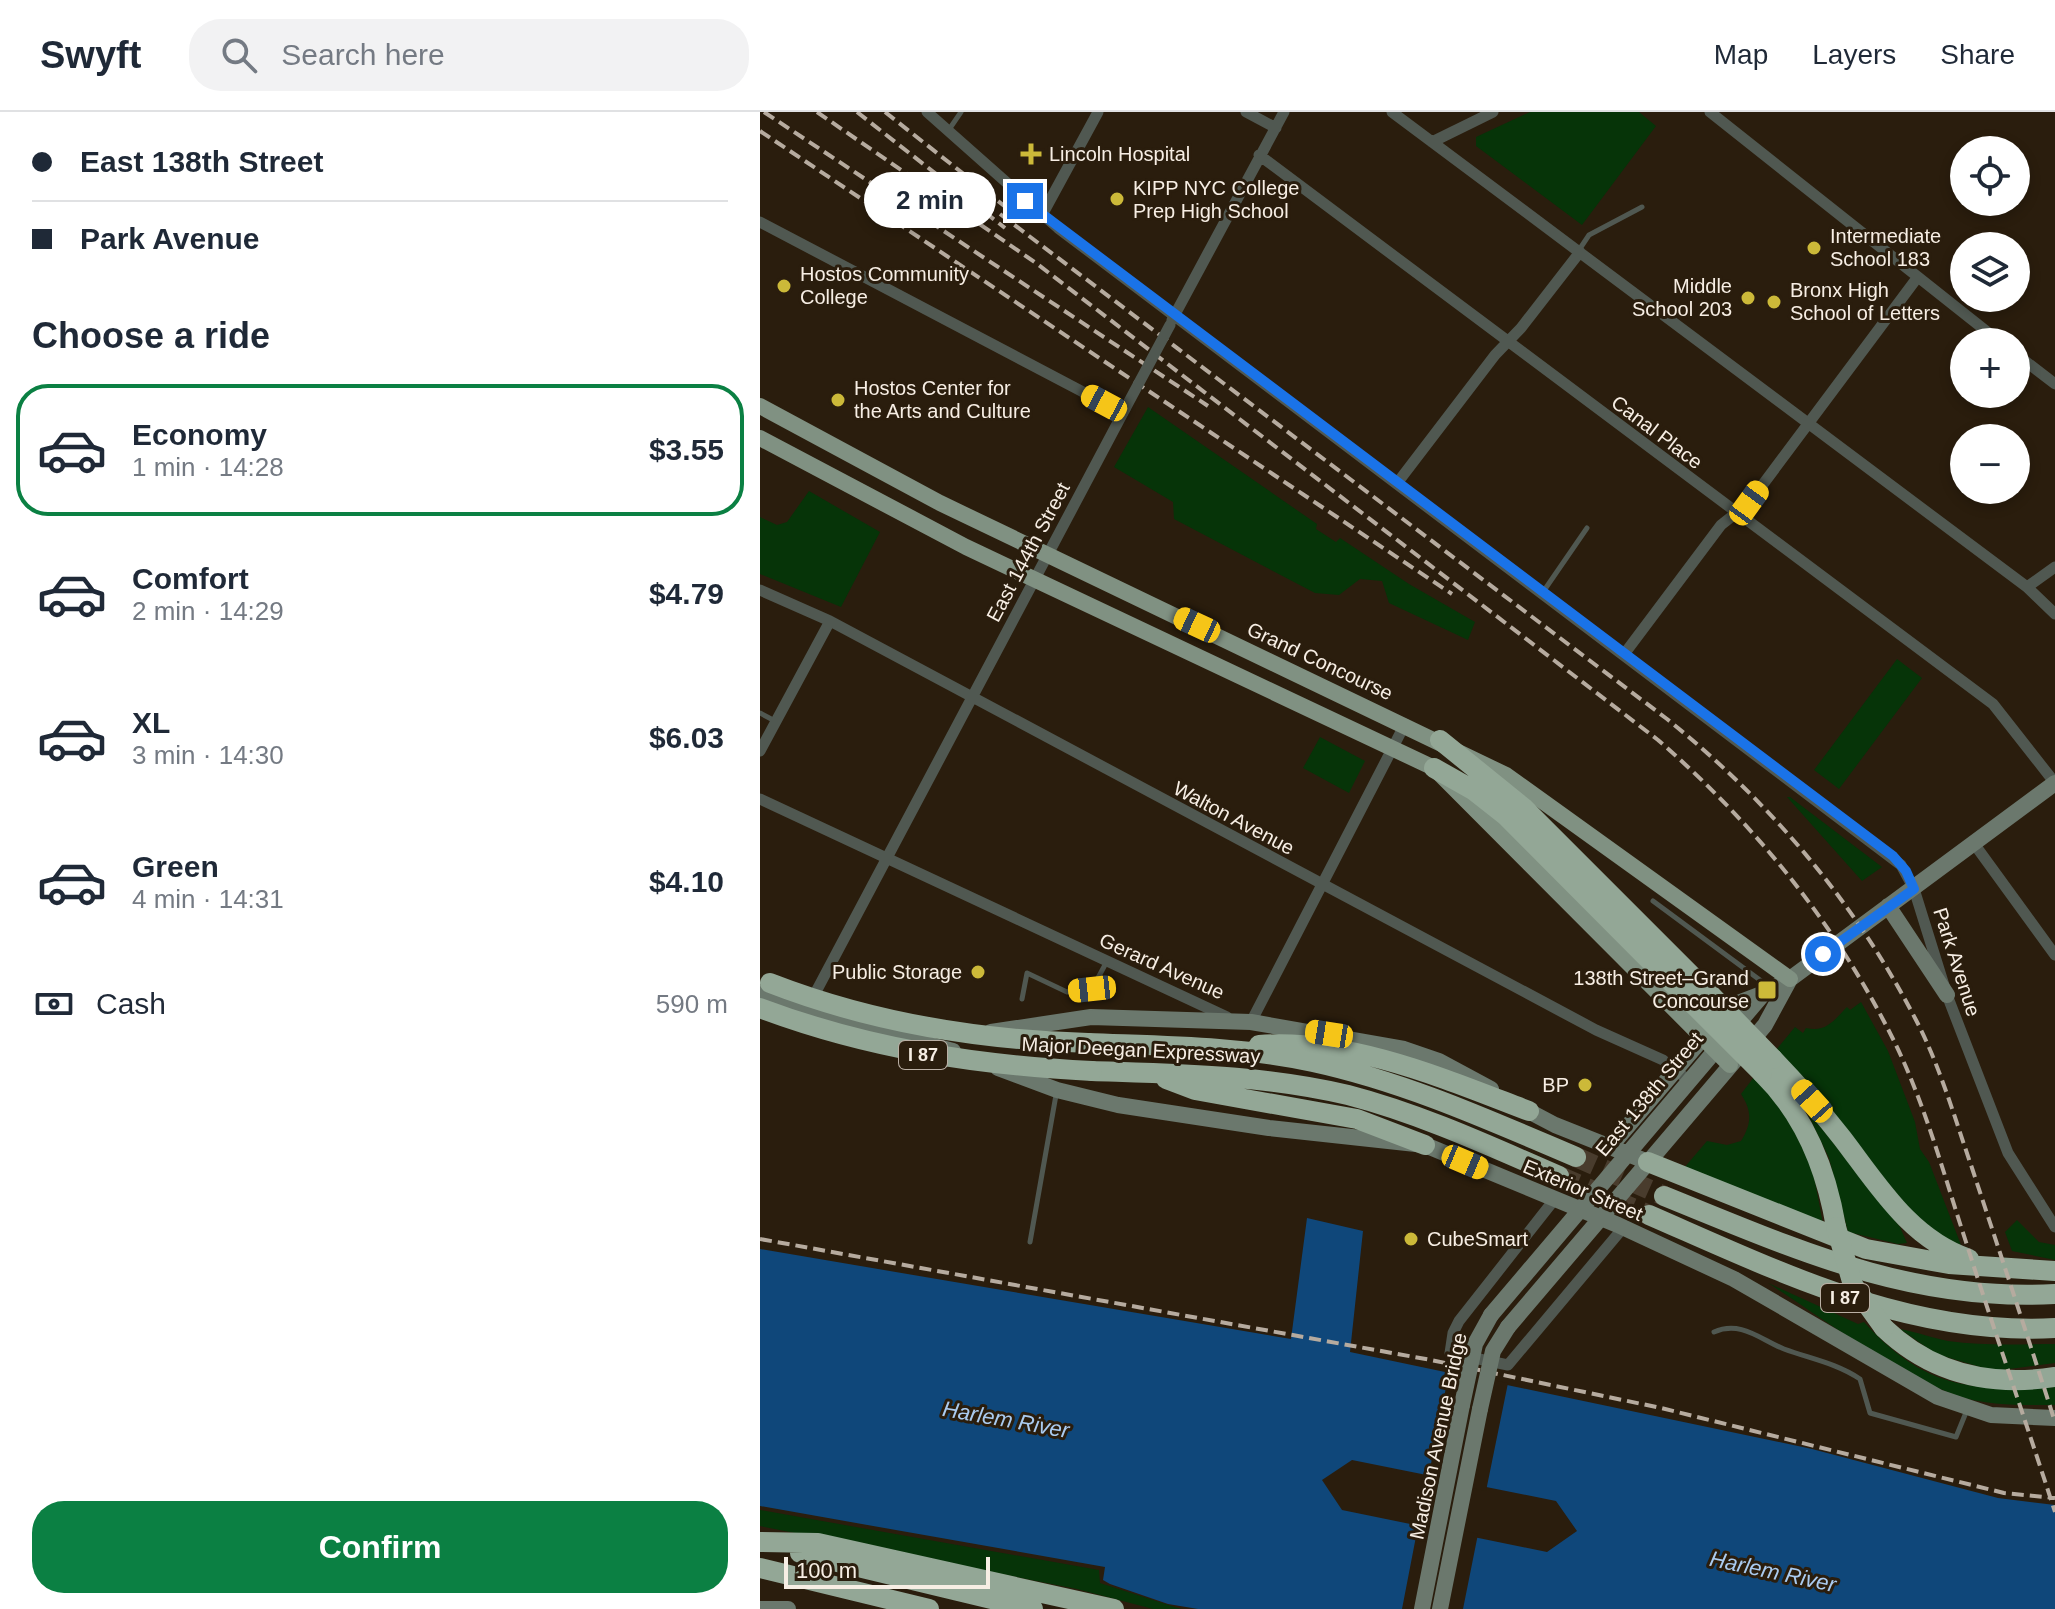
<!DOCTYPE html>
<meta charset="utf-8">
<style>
:root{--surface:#fff;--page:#f2f2f3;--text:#1f2937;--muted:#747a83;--line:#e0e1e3;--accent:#0b8043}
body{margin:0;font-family:Arial,sans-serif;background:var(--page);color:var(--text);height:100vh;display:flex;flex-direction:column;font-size:30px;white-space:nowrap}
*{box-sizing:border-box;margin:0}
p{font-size:26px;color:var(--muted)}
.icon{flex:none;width:44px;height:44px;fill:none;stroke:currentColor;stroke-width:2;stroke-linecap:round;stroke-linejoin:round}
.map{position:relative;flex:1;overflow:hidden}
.sheet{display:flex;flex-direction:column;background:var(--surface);width:760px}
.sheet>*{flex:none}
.guide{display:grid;align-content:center;height:176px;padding:0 32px;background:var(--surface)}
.buttons{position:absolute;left:1190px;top:24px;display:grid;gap:16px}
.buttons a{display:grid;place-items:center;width:80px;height:80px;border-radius:50%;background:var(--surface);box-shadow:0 4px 12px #0003;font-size:40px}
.scale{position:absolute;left:24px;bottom:20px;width:206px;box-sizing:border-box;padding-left:8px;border:4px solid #f7eee4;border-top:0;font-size:22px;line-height:28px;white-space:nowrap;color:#f7eee4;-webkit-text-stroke:6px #2a1d0d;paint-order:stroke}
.end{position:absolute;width:36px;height:36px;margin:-18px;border:10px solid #1a73e8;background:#fff;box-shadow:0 0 0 4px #fff}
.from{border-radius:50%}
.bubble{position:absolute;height:56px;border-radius:28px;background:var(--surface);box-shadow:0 4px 12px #0003;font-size:26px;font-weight:700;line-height:56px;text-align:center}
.car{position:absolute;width:24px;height:48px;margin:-24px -12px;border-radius:10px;box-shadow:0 0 6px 2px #0007;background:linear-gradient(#f5c518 24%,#345 0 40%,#f5c518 0 76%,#345 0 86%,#f5c518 0)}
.guide b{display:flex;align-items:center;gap:28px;height:76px;font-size:30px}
.guide b+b{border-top:2px solid var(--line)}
.guide i{width:20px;height:20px;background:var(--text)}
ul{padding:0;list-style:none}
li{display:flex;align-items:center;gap:24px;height:132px;margin:0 16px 12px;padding:0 16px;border:4px solid transparent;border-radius:32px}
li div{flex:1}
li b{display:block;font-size:30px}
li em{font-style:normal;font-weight:700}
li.selected{border-color:var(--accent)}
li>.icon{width:72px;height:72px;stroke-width:1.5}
h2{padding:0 32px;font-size:36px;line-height:96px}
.pay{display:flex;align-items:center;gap:20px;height:88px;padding:0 32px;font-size:30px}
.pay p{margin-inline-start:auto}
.primary-button{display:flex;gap:16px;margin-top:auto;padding:16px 32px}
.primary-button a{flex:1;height:92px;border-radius:32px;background:var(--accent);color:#fff;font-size:32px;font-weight:700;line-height:92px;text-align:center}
header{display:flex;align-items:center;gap:48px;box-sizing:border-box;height:112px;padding:0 40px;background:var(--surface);border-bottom:2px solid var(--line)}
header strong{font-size:38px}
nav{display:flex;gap:44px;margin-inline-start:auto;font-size:28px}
.search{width:560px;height:72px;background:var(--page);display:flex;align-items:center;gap:20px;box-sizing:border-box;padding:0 28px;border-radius:32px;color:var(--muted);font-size:30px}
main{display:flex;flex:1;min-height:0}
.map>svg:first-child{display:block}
</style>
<header>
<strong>Swyft</strong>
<div class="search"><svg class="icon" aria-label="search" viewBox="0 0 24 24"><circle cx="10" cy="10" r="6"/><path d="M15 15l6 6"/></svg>Search here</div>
<nav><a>Map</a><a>Layers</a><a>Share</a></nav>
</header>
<main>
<section class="sheet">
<div class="guide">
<b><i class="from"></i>East 138th Street</b>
<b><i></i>Park Avenue</b>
</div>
<h2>Choose a ride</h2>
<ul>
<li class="selected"><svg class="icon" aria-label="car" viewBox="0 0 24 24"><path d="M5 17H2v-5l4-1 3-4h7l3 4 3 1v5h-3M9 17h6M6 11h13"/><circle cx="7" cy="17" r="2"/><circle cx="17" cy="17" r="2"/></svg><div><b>Economy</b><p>1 min · 14:28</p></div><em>$3.55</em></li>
<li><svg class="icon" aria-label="car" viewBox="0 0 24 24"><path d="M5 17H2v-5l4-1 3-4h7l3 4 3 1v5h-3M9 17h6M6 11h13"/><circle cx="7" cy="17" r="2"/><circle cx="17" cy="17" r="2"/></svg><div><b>Comfort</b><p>2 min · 14:29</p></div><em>$4.79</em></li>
<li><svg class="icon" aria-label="car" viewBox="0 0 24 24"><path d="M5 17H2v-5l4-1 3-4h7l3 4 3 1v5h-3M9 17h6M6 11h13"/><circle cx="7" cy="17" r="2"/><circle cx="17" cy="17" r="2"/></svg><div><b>XL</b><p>3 min · 14:30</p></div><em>$6.03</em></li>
<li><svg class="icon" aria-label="car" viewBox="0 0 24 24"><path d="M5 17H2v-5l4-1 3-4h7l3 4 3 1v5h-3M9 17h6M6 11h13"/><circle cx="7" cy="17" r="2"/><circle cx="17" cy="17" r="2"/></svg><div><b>Green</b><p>4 min · 14:31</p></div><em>$4.10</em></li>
</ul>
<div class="pay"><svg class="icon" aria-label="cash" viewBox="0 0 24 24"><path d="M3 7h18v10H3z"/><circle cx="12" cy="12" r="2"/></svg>Cash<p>590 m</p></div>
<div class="primary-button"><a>Confirm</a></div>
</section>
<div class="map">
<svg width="1295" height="1497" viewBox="0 0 1295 1497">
<rect width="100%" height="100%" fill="#2a1d0d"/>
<path fill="#063408" d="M770,0H879L896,14L822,113L716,34V25Z
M388,295L557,412L556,417L576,430L580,426L649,472L715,510L708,528L629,491L622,469L600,467L579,483L555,481L414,407L413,390L354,355Z
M49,379L120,420L81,495L0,462V405L17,413L27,410Z
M1137,547L1162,566L1079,677L1054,658Z
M560,625L605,649L589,681L543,656Z
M1027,685H1030L1122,755L1102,769Z
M1101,890L1128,939L1155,1010L1160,1037L1169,1050L1201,1133L1182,1127L1156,1108L1016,938L1035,915L1043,921L1046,916C1066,921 1074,908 1087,895L1090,898Z
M994,965L1035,1014L1053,1059L1063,1112L924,1056L947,1029L967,1033L981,1029C992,1011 992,999 981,982Z
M1044,994L1140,1115L1147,1131L1138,1132L1088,1120L1069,1046Z
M1257,1108L1279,1130L1295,1133V1148L1252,1139L1245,1120Z
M1008,1171L1098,1212L1104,1210C1165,1277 1210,1279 1295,1275V1293C1263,1293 1229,1294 1198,1284C1138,1263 1062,1206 1008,1171Z
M1140,1217C1156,1220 1173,1226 1188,1229C1224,1234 1259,1232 1295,1232V1251L1234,1259L1176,1242Z
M0,1398L339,1458L340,1471L421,1497H393L317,1477L0,1414Z"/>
<path fill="#0f477a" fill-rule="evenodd" d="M547,1106L603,1119L590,1240L1052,1337L1238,1386L1295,1393V1497H438L408,1492L350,1472L343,1468L345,1455L0,1394V1137L531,1227ZM592,1348L796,1389L817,1419L787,1440L582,1398L562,1368Z"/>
<path fill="#2a1d0d" d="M689,1260L748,1271L726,1379L668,1367Z
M659,1409L718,1422L703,1497H642Z"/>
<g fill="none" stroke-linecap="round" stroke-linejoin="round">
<path stroke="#493c2d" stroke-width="20" stroke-dasharray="20 10" stroke-linecap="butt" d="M816,1045L904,1084
M799,1064L889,1103"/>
<path stroke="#505851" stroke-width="5" d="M188,19L201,0
M819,138L829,123L882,95
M783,480L827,416
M0,601L15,609
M893,789L1008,874
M262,887L267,861L307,880L332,877L346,851
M270,1130L296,983
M954,1220C981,1208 1001,1228 1024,1237C1051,1247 1076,1251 1100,1267L1110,1301L1196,1325L1207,1298"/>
<path stroke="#505851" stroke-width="11" d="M167,0L298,116L1141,753L1154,777L1187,883L1248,1041L1295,1115
M486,0L516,16
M632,0L1267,475L1295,502
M950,0L1240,230
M672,30L733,0
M499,43L1233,592L1295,671
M282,103L338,0
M0,110L363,301
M412,208L524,0
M1256,242L1295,272
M638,370L735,243L761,216L820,140
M1267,475L1295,455
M0,478L70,509L836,918L903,948L928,968
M865,541L961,413L989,391L1157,166
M0,639L70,509
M0,687L467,905
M1215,733L1295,843
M50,891L365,297
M488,910H491L645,612
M794,1088L699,1209L693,1221L690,1241L748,1253L863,1116"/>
<path stroke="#6b786d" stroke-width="16" d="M1128,794L1187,883
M0,881L69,906L193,939
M231,920L331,905L491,910L644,937L679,949L731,977
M238,956L297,978L358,993L509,1016L665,1033L858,1113L974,1167L1178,1285L1231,1303L1295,1306
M761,995L795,1013L888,1050
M850,1035L970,894L999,883
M731,1203L1004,881L1030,867L1295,671
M748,1215L1005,913L1030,867
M0,1497H28
M662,1497L702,1293
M680,1497L720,1297"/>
<path stroke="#809182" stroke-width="16" d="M0,294L180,391L746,663L1030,867
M0,326L206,435L674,656L970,953"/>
<path stroke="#93a796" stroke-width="20" d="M680,628L764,696L947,879
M674,656L713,678L746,704L934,893
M328,931C403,934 479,934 553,950C645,970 729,1008 816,1045
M499,933C591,926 685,967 769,999
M1013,947C1037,972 1060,998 1082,1026C1118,1073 1150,1127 1209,1147
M332,959C418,962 504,963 588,983C661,1002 730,1034 799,1064
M1002,961C1045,1003 1066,1056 1076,1115
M406,967L435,978L597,1007L665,1033
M888,1050L1106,1137L1189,1152L1295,1159
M904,1084C1035,1137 1150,1190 1295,1182
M889,1103C1020,1160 1148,1224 1295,1216
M1124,1216C1172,1262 1230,1275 1295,1265
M0,1430L58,1431L354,1497
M40,1441L273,1497
M0,1456L169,1497"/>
<path stroke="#b6ab9f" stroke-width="4" stroke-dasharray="12 6" stroke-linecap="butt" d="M4,0L448,294
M57,0L276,151L898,628C996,713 1078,815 1135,931C1166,995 1184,1063 1206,1130C1235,1221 1266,1310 1295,1400
M97,0L245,116
M125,0L257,104
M0,19L692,482
M240,102L907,607C1010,690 1095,790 1156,908C1180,954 1195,1007 1212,1056C1240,1141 1268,1225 1295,1310
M0,1127L671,1248L901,1296L1244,1381L1295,1386"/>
<path stroke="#505851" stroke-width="11" d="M365,297L410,213"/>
<path stroke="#6b786d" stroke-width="16" d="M702,1293L715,1232L731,1203
M720,1297L733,1239L748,1215"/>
<path stroke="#93a796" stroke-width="20" d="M10,871C113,911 219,928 328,931
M947,879L1013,947
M934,893L1002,961
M0,896C109,937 217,953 332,959
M1076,1115L1093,1173L1124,1216"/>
</g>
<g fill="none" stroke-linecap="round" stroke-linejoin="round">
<path stroke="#1a73e8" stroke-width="10" d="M265,89L1133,744L1146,759L1154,777L1063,842"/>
</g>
<g fill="#ccb939" stroke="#2a1d0d" stroke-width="3">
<path d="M267 30h8v8h8v8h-8v8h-8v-8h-8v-8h8z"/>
<circle cx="357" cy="87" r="8"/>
<circle cx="1054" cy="136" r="8"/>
<circle cx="24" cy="174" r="8"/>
<circle cx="988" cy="186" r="8"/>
<circle cx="1014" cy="190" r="8"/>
<circle cx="78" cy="288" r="8"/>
<circle cx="218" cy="860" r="8"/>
<rect x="997" y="868" width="20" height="20" rx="4"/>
<circle cx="825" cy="973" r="8"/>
<circle cx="651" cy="1127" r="8"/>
</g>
<g text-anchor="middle" stroke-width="6" stroke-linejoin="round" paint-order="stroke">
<g fill="#2a1d0d" stroke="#baafa4" stroke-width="2">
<rect x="139" y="929" width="48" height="28" rx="6"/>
<rect x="1061" y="1172" width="48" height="28" rx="6"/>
</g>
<g font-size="18" font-weight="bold" fill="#f7eee4">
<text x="163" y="949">I 87</text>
<text x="1085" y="1192">I 87</text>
</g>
<g font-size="20" fill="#f7eee4" stroke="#2a1d0d" text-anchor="start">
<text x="289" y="49">Lincoln Hospital</text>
<text x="373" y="83">KIPP NYC College<tspan x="373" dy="23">Prep High School</tspan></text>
<text x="1070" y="131">Intermediate<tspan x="1070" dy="23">School 183</tspan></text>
<text x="40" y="169">Hostos Community<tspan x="40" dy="23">College</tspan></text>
<text x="972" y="181" text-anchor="end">Middle<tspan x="972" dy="23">School 203</tspan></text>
<text x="1030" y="185">Bronx High<tspan x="1030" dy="23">School of Letters</tspan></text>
<text x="94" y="283">Hostos Center for<tspan x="94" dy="23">the Arts and Culture</tspan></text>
<text x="202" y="867" text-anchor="end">Public Storage</text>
<text x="989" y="873" text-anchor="end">138th Street–Grand<tspan x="989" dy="23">Concourse</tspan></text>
<text x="809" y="980" text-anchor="end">BP</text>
<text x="667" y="1134">CubeSmart</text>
</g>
<g font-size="20" fill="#f7eee4" stroke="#2a1d0d">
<text transform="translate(897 320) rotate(37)" y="7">Canal Place</text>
<text transform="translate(268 440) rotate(-62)" y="7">East 144th Street</text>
<text transform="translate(560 549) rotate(25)" y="7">Grand Concourse</text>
<text transform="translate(474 706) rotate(28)" y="7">Walton Avenue</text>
<text transform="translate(1197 850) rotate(72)" y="7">Park Avenue</text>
<text transform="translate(402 854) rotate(24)" y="7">Gerard Avenue</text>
<text transform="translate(381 938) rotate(3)" y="7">Major Deegan Expressway</text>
<text transform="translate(889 982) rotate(-50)" y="7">East 138th Street</text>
<text transform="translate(823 1078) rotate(23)" y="7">Exterior Street</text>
<text transform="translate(678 1324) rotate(-78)" y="7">Madison Avenue Bridge</text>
</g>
<g font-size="22" font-style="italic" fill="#aacbf0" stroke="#2a1d0d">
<text transform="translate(246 1307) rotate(10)" y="8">Harlem River</text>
<text transform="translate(1013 1459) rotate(12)" y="8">Harlem River</text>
</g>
</g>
</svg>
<div class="buttons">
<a><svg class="icon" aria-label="locate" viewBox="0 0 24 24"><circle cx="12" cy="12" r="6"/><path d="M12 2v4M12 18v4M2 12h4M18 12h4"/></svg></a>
<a><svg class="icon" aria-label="layers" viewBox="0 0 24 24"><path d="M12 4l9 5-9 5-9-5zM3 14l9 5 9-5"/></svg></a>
<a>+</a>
<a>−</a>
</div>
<div class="scale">100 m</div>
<i class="end from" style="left:1063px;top:842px"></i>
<i class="end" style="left:265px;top:89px"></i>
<div class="bubble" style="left:104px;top:60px;width:132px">2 min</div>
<i class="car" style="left:344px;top:291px;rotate:298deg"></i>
<i class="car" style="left:989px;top:391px;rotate:36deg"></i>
<i class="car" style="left:437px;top:513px;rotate:295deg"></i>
<i class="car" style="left:332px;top:877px;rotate:264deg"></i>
<i class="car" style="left:569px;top:922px;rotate:279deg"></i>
<i class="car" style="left:1052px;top:989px;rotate:318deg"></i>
<i class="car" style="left:705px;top:1050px;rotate:113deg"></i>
</div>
</main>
